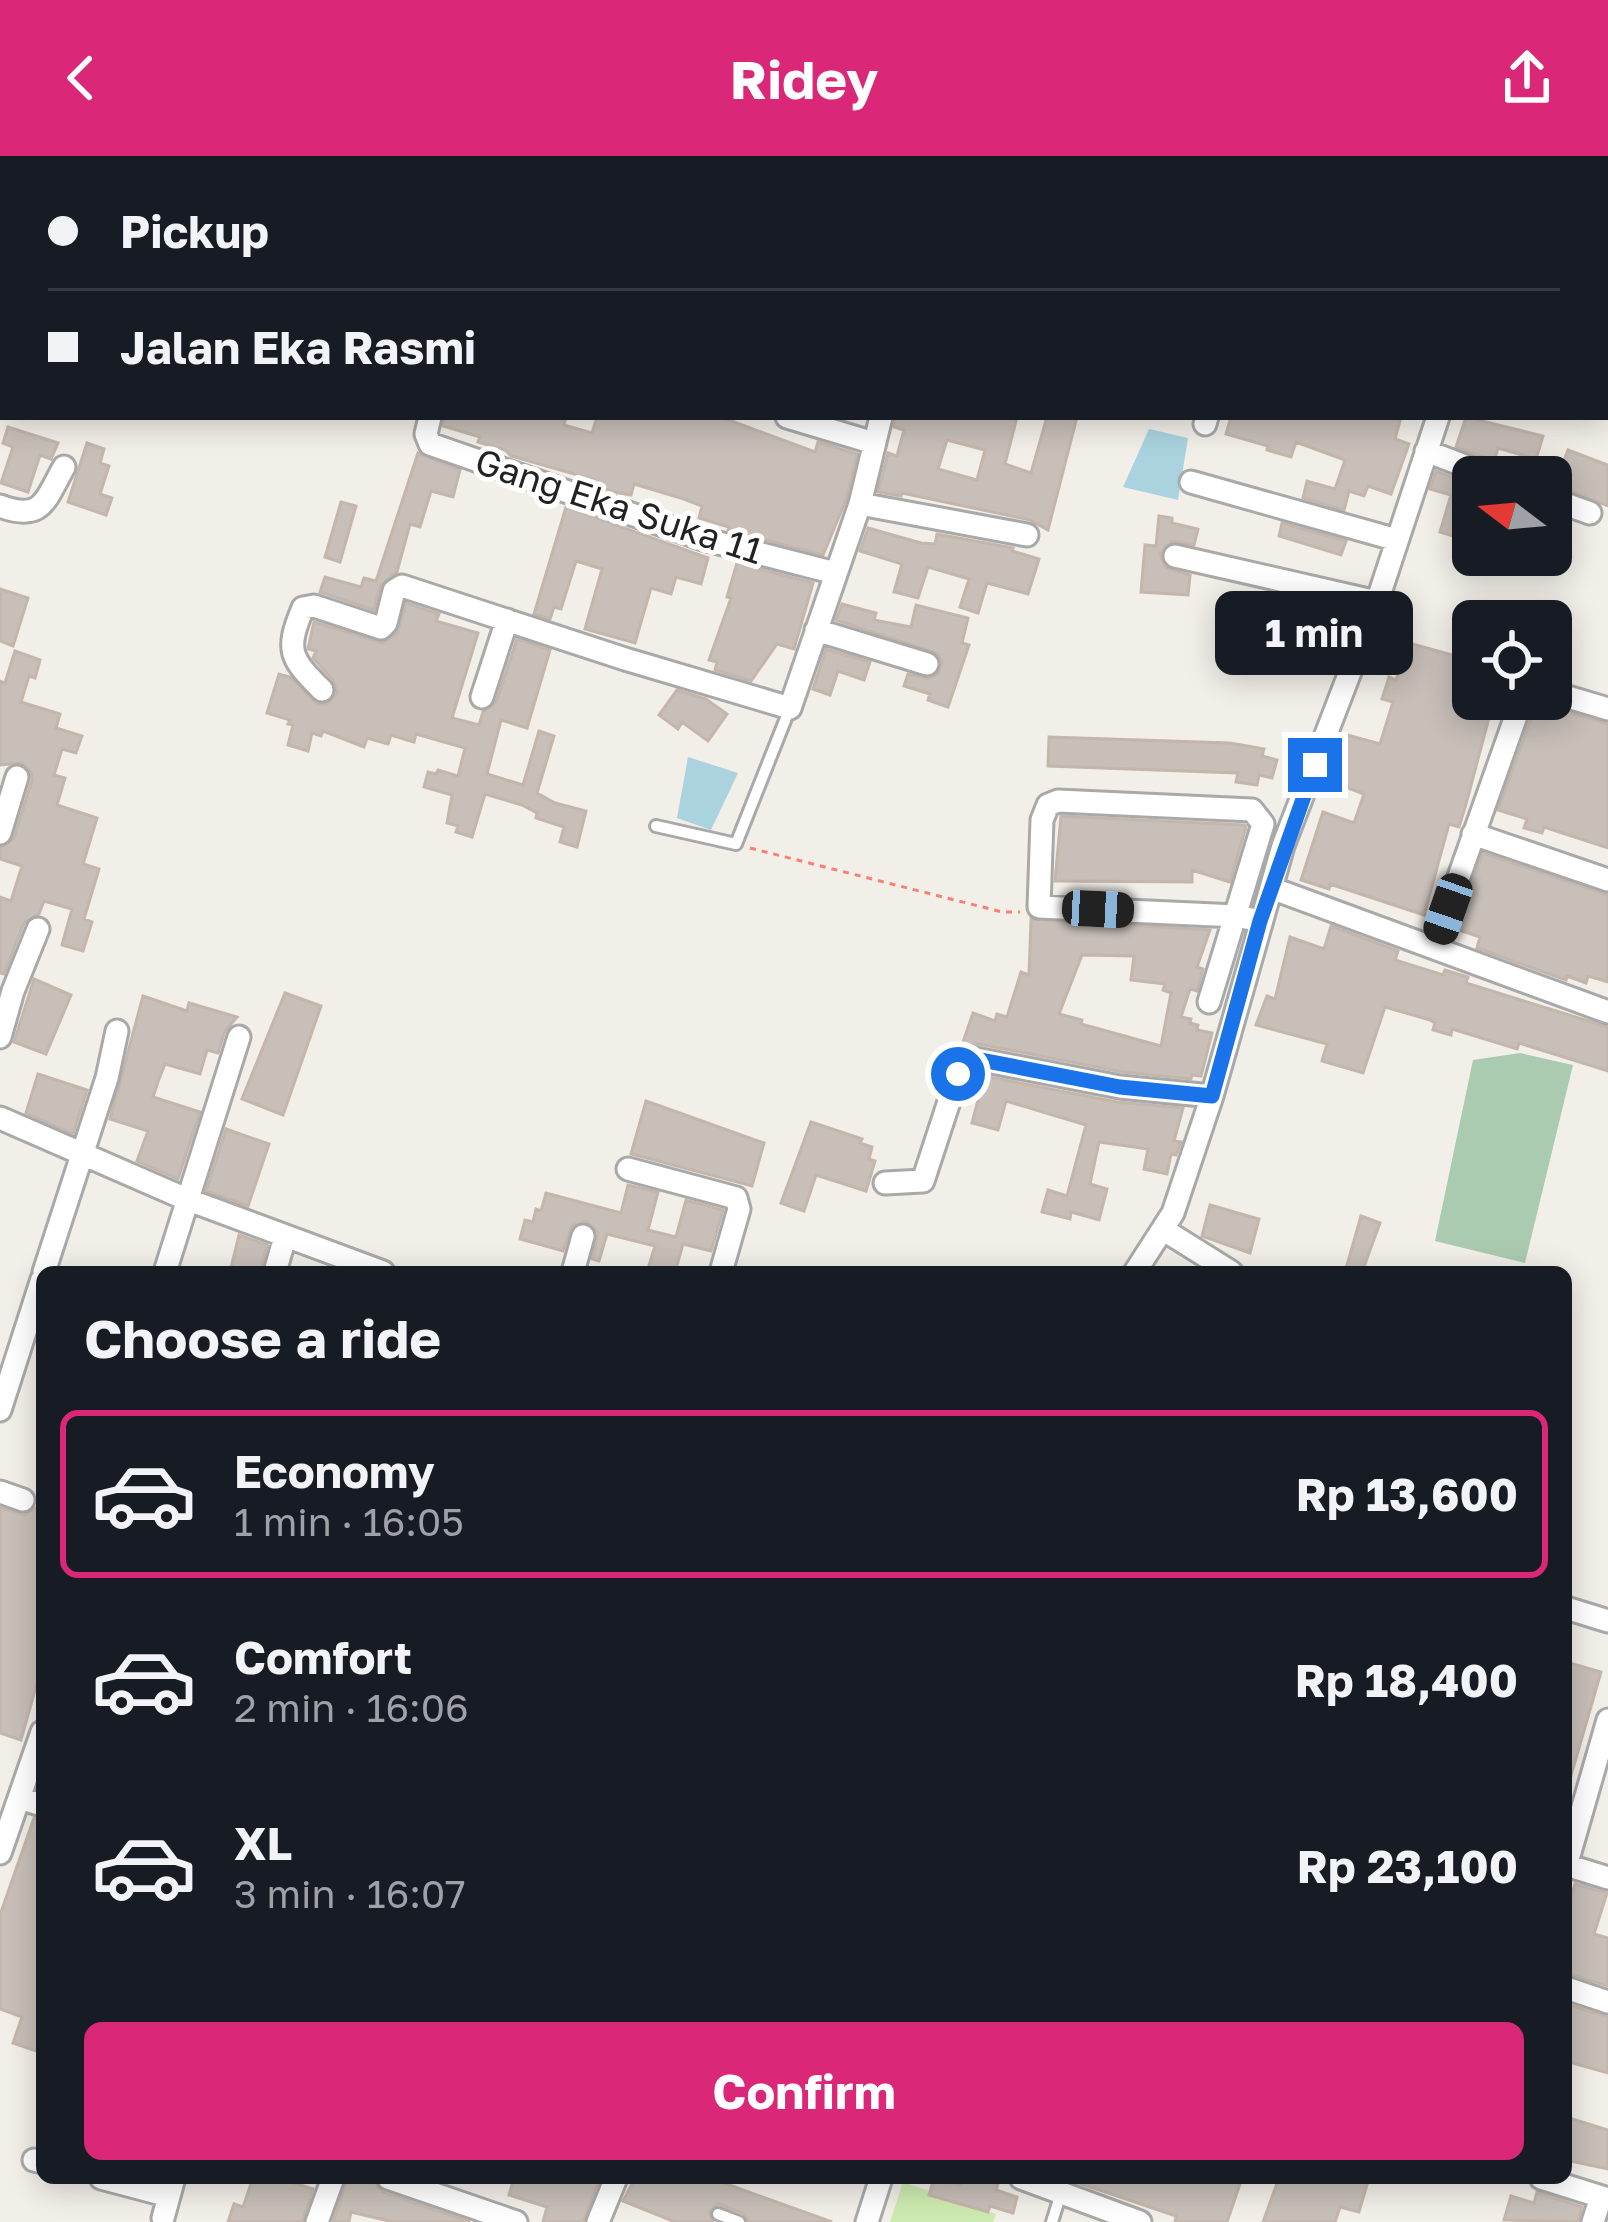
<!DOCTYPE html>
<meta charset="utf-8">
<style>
:root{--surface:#171b24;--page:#20242c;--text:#f1f3f6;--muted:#9ea1a6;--line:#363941;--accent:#db2777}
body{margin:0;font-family:"Golos Text",sans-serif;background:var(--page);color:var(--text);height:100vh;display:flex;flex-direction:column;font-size:45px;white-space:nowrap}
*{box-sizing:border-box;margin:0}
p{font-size:39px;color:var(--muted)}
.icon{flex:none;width:66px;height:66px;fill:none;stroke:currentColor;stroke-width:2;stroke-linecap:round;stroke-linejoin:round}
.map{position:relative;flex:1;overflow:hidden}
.details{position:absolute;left:36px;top:1110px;width:1536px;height:918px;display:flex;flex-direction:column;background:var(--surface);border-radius:18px;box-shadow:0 6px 30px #0003}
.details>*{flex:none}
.guide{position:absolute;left:0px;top:0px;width:1608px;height:264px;box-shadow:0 6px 30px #0003;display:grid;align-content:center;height:264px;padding:0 48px;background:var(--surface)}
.needle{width:78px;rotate:286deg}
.fabs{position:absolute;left:1452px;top:300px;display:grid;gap:24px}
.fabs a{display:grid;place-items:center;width:120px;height:120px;border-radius:18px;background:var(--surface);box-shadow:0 6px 30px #0003;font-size:60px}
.end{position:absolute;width:54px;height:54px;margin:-27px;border:15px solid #1a73e8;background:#fff;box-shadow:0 0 0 6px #fff}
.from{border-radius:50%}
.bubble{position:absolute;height:84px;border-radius:18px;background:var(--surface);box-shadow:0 6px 30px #0003;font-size:39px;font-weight:700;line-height:84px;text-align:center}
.car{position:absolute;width:36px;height:72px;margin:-36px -18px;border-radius:15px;box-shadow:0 0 9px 3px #0007;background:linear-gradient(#222 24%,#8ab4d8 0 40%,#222 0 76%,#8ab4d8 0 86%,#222 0)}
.guide b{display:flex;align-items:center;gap:42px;height:114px;font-size:45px}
.guide b+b{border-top:3px solid var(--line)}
.guide i{width:30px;height:30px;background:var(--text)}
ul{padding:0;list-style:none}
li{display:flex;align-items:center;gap:36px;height:168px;margin:0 24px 18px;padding:0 24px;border:6px solid transparent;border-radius:18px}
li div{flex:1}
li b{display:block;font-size:45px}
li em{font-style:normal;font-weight:700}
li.active{border-color:var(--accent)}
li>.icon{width:108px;height:108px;stroke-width:1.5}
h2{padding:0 48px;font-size:54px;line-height:144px}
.button{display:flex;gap:24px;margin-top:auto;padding:24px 48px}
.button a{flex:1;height:138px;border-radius:18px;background:var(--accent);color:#fff;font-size:48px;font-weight:700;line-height:138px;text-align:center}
header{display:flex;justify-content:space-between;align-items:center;height:156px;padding:0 48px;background:var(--accent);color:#fff;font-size:54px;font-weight:700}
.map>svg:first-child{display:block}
</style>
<header><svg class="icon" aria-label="back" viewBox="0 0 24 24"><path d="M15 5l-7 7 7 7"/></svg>Ridey<svg class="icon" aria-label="share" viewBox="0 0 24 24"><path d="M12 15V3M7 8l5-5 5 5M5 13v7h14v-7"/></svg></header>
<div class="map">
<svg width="1608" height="2066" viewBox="0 0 1608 2066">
<rect width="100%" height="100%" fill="#f2efe9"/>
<path fill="#cdebb0" d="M903,2026L996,2058L993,2066H890Z"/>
<path fill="#aacbaf" d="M1520,897L1573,909L1525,1107L1435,1085L1473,904Z"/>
<path fill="#aad3df" d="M1149,273L1188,282L1178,344L1123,331Z
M688,601L738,617L711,674L677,662Z"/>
<path fill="#c7bfb8" stroke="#c4b6ab" stroke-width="3" fill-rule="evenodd" d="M445,261H566L564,269L592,277L597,261H721L815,296L818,286L857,298L846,344L823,399L728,374L729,371L699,362L702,350L684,343L634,328L631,339L613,336L594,329L595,324L511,300L505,294L478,286L480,281L443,270Z
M896,261H1017L1005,308L1031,317L1047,261H1077L1048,374L1030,364L902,337L901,340L878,336L888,297L897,300L904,274L894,271ZM947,284L985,294L977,324L938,313Z
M1231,261H1401L1395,283L1409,288L1391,338L1368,330L1364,340L1349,335L1344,354L1303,342L1307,325L1335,333L1345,304L1296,286L1291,301L1267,294L1268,290L1226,278Z
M1466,261L1543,280L1536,303L1498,292L1494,305L1456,291Z
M8,271L58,287L51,303L40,299L28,336L1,327L13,291L3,287Z
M87,287L104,293L100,307L109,310L100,338L112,342L106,359L68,346Z
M1568,294L1608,309V350L1555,329Z
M418,297L460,314L453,341L431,335L420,371L410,368L397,416L380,430L374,454L320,436L325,421L361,431L364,422L376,425Z
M1436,315L1473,329V386L1440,376L1451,339L1430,333Z
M341,346L356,350L340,406L325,401Z
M566,351L708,402L701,428L676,421L671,438L651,432L635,487L585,473L602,413L576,405L561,453L554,451L550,463L534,458Z
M1159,360L1172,362V367L1198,373L1194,389L1172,385L1160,398L1166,412L1190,419L1188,439L1141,436L1145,389L1156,390Z
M1282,367L1346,385L1341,399L1279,380Z
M868,372L921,387L935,388L937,378L1013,392L1012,395L1039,403L1028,438L987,427L978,457L960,451L969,423L928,411L918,442L894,436L902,408L860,395Z
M737,407L813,427L794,493L777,488L751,525L715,514L717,506L709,504L731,442L727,441Z
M0,433L28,442L13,490L0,485Z
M1288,441L1333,451L1324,482L1280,470Z
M406,447L439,458L436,465L478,477L452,562L479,569L483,556L496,546L517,483L550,494L527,572L501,564L487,618L523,629L539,575L554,580L537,637L555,647L586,655L577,691L560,686L564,671L536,662L537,657L522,649L485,638L472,681L456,676L458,670L447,667L452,639L424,631L428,616L436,618L438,614L458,620L465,592L416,578L414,586L391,579L388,588L367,582L364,591L323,575L321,580L312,577L308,595L288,589L293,569L288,568L290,564L267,557L279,518L290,521L317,548H327L337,537L333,524L313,502L316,495L308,493L314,466L383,487L397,477Z
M842,448L876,457L874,464L911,471L916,449L968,462L962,487L969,489L948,551L928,544L930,538L904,530L908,518L929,523L938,518L942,506L937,497L836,464Z
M1409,487L1473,505V543H1494L1466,648L1459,671L1449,668L1424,759L1330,728L1329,733L1301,724L1323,656L1354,667L1364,638L1340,629L1346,611L1340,609L1348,579L1380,588L1393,546L1382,543L1389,521L1396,524Z
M826,493L870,506L864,524L838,515L830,539L813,533Z
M15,495L40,504L35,522L29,520L21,546L60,558L56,572L82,580L76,597L62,593L54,619L65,622L57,649L97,662L83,708L99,713L84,763L92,766L83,795L62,789L72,753L44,745L39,758L24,767L4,818L0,817V741L11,745L22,710L0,703V692L14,682L32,624L31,616L22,607L0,609V525L5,527Z
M677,534L706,543L727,558L708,585L682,566L678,573L659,559Z
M1538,543L1547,550L1608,568V692L1544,671L1542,677L1524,672L1527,663L1498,654Z
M1049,581L1230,587L1264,593L1262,600L1277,604L1272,622L1259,619L1257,629L1236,626L1238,617L1048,610Z
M1061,660L1244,669L1246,671L1230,726L1192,714V726L1055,725Z
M1483,697L1608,739V826L1588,820L1586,827L1567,820L1566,824L1477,792L1480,781L1456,773Z
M1031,763L1210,774L1197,811L1203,813L1197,835L1190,833L1181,861L1191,863L1190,867L1198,869L1197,874L1212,877L1201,920L1192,919L1191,923L1122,916L979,888L962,889L973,857L995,865L997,858L1007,861L1021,816L1029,819ZM1082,799L1134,800L1131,824L1165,828L1163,834L1171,837L1161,890L1081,868L1082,864L1059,858Z
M1331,770L1398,795L1395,804L1443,819L1445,814L1468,821L1466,827L1608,871V915L1519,887L1517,893L1452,873L1451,879L1433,874L1435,867L1430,864L1385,851L1363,917L1322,905L1327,888L1256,869L1267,840L1275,843L1290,781L1324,793Z
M34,823L71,839L46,898L14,886Z
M285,837L321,850L283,959L242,943Z
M143,840L187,855L189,847L237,861L225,875L218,897L207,894L200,918L165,908L159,923L153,941L200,956L178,1023L137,1005L148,975L110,963Z
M38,918L87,934L73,978L26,957Z
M979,919L1117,946L1183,952L1174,985L1181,986L1176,999L1171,998L1167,1018L1144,1013L1148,993L1099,986L1090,1028L1107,1033L1099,1064L1071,1056L1070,1063L1042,1056L1048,1034L1067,1040L1086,969L1006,945L998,974L972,967L981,933L976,932Z
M646,945L764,987L752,1030L631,998Z
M811,966L862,983L860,987L872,991L869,1003L875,1005L866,1035L816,1019L804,1055L781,1047Z
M226,973L269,988L248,1050L206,1035Z
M628,1029L658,1036L648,1074L676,1081L686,1044L723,1054L711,1095L683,1088L675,1116H647L655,1090L607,1078L599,1105L592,1103L598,1077L586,1065L572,1070L563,1095L520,1083L525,1064L533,1066L536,1053L541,1055L546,1037L621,1057Z
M1210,1049L1259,1063L1250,1097L1202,1080Z
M1361,1060L1380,1067L1362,1116H1345Z
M239,1079L267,1089L260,1116H230Z
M0,1352L25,1359L35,1352L42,1354L38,1374L42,1375V1509L21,1584L0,1577Z
M1566,1506L1601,1516L1570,1623L1566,1622Z
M34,1662L42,1664V1897L13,1887L22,1861L0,1853V1759Z
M1575,1728L1607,1737L1594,1778L1608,1782V1830L1566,1817V1758Z
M1566,1848L1608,1861V1917L1566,1905Z
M1569,1962L1608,1974V2013L1566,2004Z
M253,2022H279L313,2033L302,2066H228L234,2048L243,2051Z
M348,2022H372L383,2036L470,2066H393L351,2056L349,2066H333Z
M514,2022H600L583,2066H543L547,2051L509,2039Z
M635,2022H710L832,2066H749L743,2057L718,2048L709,2056L713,2066H675L623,2045Z
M934,2022L960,2029L963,2022H1000L996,2034L1017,2041L1013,2057L990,2050L988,2056L929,2039Z
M1064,2022H1242L1227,2066H1175L1176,2060Z
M1279,2022H1369L1359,2056L1340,2051L1335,2066H1263Z
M1537,2036L1582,2051L1578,2066L1504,2064L1511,2040L1534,2047Z"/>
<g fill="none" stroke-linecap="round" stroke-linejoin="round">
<defs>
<path id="lane" d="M656,670L736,688L790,552
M718,2058L739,2066
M1052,2066L1061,2037"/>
<path id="street" d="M1568,0L1575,3
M141,3L142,0
M290,3L291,0
M951,3L952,0
M1526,3L1527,0
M1605,17L1608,18
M0,89L3,90
M1605,210L1608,211
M430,261L426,278L430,288L703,383L835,417
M787,261L874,287
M1205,268L1207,261
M1426,295L1494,321
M1191,326L1397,384
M1551,343L1590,357
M860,348L1027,379
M0,350C43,366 45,344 64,311
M1175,400L1377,446
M816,474L927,508
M322,534C290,502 285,495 303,452L314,450L381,472L386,467L394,435L402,430L625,503L790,552L860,348L881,261
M1551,536L1608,553
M482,541L507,464
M0,677L17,621
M1473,678L1608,724
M1271,732L1608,856
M1434,791L1522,543
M1209,846L1263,668L1252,654L1058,645L1048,649L1042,664L1039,751L1237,760L1260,765
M0,881L13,835L38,773
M0,962L186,1043L383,1116
M628,1013L736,1042L739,1053L721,1116
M885,1027L923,1025L958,918L964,909L976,903L1120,931L1212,940
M1164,1074L1231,1116
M44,1116L107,922L117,875
M165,1116L239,881
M275,1116L285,1081
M573,1116L583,1080
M1135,1116L1173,1057L1212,940L1283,690L1377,446L1438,261
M0,1254L42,1123
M0,1336L23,1344
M1566,1452L1608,1465
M19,1642L42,1649
M0,1697L42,1576
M1566,1709L1608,1722
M1566,1710L1608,1564
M1566,1832L1608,1846
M34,2004L42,2006
M101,2022L169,2040
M388,2022L516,2066
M1021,2022L1140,2066
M1541,2022L1608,2043
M163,2062L174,2022
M317,2066L333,2022
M598,2066L616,2022
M867,2066L881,2022
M1593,2066L1601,2041"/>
</defs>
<use href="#lane" stroke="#a9a9a9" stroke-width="16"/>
<use href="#street" stroke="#a9a9a9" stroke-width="27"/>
<path stroke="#fa8072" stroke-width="3" stroke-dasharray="6 6" stroke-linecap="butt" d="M750,692L1002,756H1020"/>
<use href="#lane" stroke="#fff" stroke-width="10"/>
<use href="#street" stroke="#fff" stroke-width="21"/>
</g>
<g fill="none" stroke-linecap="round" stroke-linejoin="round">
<path stroke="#1a73e8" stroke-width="15" d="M958,918L964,909L976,903L1120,931L1212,940L1260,765L1315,609"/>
</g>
<g text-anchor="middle" stroke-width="10" stroke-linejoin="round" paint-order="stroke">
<g font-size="36" fill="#222" stroke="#fff">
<text transform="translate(619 350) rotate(18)" y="13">Gang Eka Suka 11</text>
</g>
</g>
</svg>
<div class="fabs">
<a><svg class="needle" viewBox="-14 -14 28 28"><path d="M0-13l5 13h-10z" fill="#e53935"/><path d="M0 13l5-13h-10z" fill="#9ea1a6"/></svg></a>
<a><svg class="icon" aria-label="locate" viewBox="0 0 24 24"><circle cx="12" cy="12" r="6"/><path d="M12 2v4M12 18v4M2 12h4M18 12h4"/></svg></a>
</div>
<i class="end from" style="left:958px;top:918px"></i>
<i class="end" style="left:1315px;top:609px"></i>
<div class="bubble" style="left:1215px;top:435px;width:198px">1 min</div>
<i class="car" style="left:1098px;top:753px;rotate:93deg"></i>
<i class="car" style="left:1448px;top:753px;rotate:199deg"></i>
<div class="guide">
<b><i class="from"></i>Pickup</b>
<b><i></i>Jalan Eka Rasmi</b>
</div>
<section class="details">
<h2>Choose a ride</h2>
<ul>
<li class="active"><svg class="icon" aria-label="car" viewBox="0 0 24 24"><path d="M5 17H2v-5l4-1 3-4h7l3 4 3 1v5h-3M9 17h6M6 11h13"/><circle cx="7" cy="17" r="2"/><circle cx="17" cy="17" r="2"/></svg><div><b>Economy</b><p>1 min · 16:05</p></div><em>Rp 13,600</em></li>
<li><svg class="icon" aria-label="car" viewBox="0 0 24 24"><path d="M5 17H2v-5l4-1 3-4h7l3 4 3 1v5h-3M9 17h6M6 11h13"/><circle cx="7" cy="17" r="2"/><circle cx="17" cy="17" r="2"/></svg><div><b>Comfort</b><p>2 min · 16:06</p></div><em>Rp 18,400</em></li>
<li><svg class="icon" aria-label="car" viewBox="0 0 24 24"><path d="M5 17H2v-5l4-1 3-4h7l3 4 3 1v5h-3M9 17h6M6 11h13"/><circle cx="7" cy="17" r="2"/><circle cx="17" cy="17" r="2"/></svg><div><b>XL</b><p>3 min · 16:07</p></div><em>Rp 23,100</em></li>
</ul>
<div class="button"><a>Confirm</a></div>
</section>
</div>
